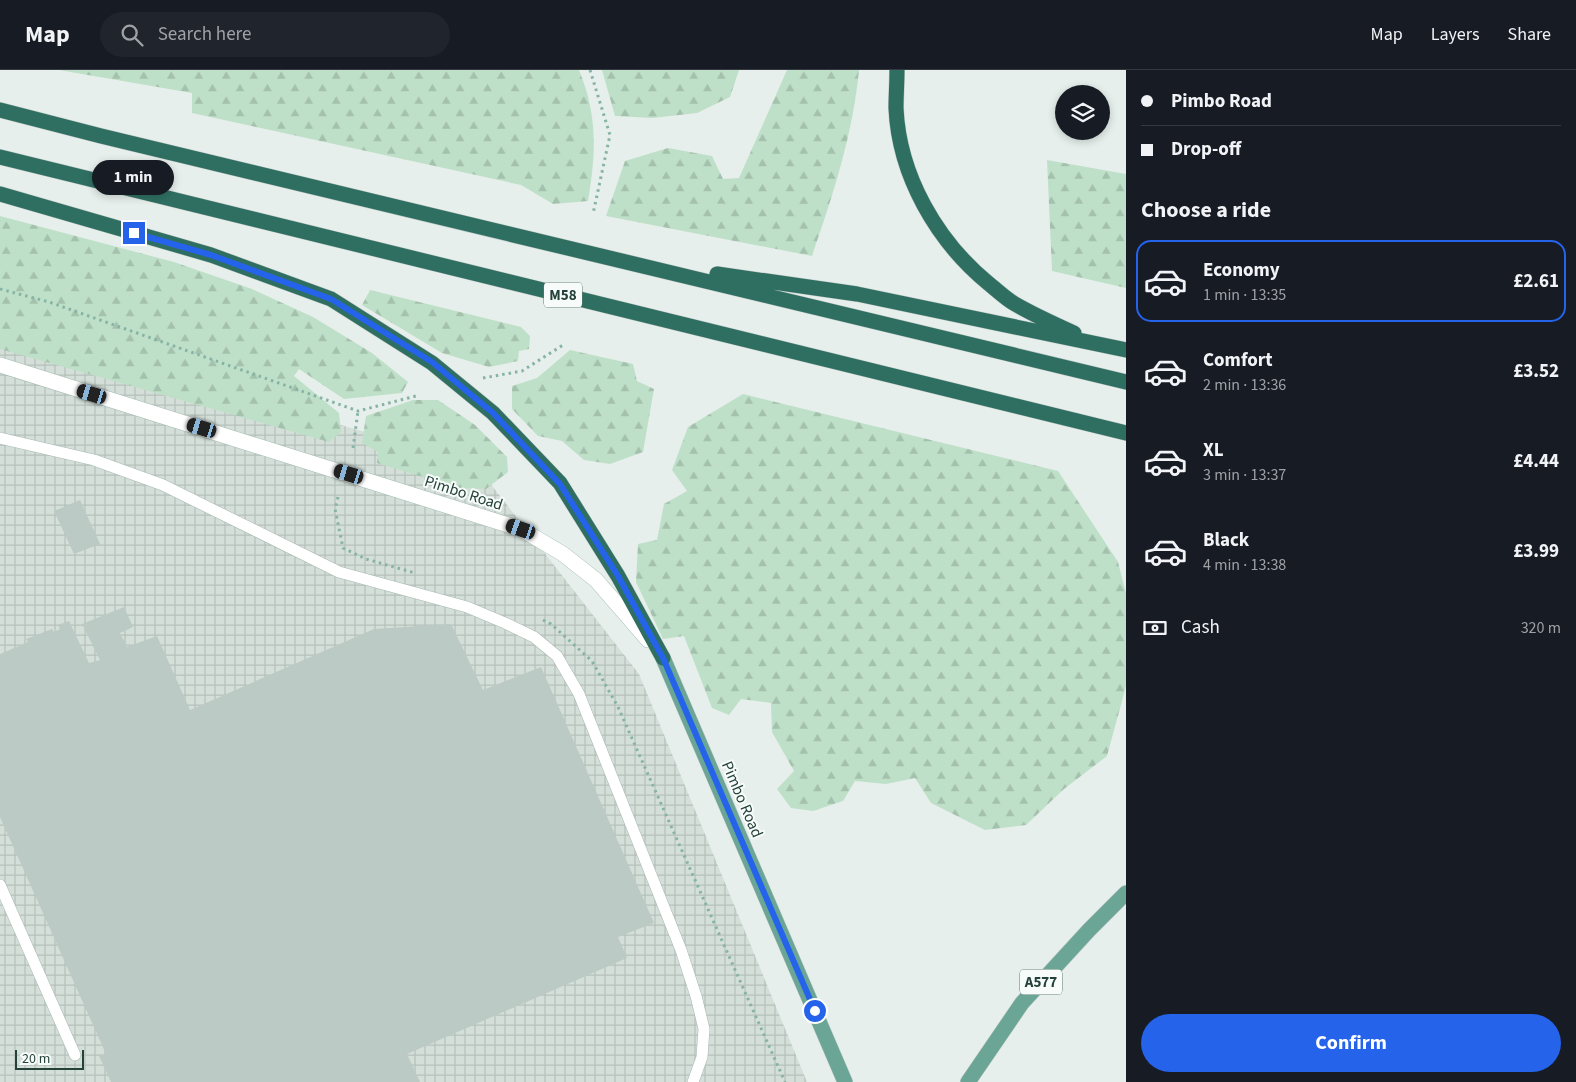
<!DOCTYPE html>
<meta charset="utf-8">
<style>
:root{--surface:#171b24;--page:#20242c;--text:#f1f3f6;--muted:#9ea1a6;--line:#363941;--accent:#2563eb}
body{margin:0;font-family:"Source Sans 3",sans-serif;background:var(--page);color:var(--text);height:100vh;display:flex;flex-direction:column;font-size:19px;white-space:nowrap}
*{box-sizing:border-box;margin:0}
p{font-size:16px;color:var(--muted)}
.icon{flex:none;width:28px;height:28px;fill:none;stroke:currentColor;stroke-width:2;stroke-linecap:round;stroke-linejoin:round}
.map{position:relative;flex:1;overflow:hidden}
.side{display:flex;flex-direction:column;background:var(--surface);width:450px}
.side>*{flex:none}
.banner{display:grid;align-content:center;height:110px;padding:0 15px;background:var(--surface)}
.buttons{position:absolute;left:1055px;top:15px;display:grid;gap:10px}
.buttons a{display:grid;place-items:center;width:55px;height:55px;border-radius:50%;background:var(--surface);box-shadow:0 2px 8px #0003;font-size:25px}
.scale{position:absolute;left:15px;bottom:12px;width:69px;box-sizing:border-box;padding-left:5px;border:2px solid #24423a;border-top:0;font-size:14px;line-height:18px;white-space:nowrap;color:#24423a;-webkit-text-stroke:4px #f7fbf9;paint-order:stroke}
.end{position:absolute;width:22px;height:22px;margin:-11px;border:6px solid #2563eb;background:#fff;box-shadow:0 0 0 2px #fff}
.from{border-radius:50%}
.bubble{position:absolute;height:35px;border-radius:18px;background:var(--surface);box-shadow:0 2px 8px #0003;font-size:16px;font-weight:700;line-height:35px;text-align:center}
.car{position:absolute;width:15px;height:30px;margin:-15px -8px;border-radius:6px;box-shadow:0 0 4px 1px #0007;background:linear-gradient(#222 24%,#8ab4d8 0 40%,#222 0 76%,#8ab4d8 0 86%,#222 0)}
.banner b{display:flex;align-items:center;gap:18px;height:48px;font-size:19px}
.banner b+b{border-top:1px solid var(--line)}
.banner i{width:12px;height:12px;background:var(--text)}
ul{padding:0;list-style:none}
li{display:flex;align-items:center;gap:15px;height:82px;margin:0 10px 8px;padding:0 5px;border:2px solid transparent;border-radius:15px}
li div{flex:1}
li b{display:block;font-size:19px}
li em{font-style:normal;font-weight:700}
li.on{border-color:var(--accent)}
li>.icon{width:45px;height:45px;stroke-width:1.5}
h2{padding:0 15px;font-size:22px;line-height:60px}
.pay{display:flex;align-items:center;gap:12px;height:55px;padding:0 15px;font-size:19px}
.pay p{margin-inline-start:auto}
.primary-button{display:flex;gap:10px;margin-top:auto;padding:10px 15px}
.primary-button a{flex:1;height:58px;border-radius:30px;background:var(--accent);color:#fff;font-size:20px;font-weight:700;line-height:58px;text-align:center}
header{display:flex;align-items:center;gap:30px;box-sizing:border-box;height:70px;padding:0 25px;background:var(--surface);border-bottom:1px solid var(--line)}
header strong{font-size:24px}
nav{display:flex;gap:28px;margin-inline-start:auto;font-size:18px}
.search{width:350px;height:45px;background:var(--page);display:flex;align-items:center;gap:12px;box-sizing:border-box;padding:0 18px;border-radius:28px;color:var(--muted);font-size:19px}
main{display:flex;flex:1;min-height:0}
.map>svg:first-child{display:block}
</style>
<header>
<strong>Map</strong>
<div class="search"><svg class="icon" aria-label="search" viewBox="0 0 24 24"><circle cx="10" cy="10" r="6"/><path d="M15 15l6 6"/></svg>Search here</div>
<nav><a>Map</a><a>Layers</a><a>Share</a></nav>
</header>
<main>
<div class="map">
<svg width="1126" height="1012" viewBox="0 0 1126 1012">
<defs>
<pattern id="industrial-grid" width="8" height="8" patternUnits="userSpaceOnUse" patternTransform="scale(1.25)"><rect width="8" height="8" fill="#d4dfda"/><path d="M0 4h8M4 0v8" fill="none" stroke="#b6c1bc"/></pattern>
<pattern id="forest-firs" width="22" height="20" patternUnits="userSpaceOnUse" patternTransform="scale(1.25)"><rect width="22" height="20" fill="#bfe0c8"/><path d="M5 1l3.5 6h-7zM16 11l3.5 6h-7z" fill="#a4c1ad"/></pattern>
</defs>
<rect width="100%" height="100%" fill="#e6efeb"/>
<path fill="url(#industrial-grid)" d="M0,256L475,394L639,604L807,1012H0Z"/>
<path fill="url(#forest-firs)" d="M59,0H579C598,46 596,83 588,131L553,134L521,115L192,43V23Z
M602,0H739L730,27L697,43L652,48L615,46Z
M787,0H859C853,64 833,125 812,186L606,146L625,91L668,78L712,86L723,109L739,108Z
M1047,90L1126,104V218L1052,201Z
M0,146L174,192L252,219L313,247L372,283L408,312L402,323L344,329L299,299L294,306L339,343L341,362L329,372L0,279Z
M370,220L521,257L530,266L529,279L519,281L518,291L489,297L442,283L362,235Z
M570,280L633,294L637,311L654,319L643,382L610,394L584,390L562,371L538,366L512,339V316L537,308Z
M743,324L1058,401L1118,492L1126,523V616L1107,686L1064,719L1026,755L985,760L931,733L915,708L886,714L855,711L843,731L813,741L791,738L777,719L794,701L772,662L771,633L741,629L729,645L712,638L684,566L663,569L636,512L638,474L657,470L664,434L687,421L672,400L688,357Z
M413,330H438L475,355L507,387L508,402L486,419L459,418L377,393L378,382L362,373L366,346Z"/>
<path fill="#bbcac4" d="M80,430L100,474L74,484L54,441Z
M124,537L133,557L120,563L127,577L157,566L190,640L374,559L451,554L483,620L541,597L654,853L618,867L627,888L407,984L420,1012H111L99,986L106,984L0,747V584L28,572L26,569L52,559L54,562L60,559L58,555L69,551L89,593L100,590L82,554Z"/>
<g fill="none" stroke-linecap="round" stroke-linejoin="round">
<defs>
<path id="lane" d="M0,368L94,390L163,415L339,502L467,537L505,553L534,567L557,586L579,624L681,880L696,926L704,959L702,987L693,1012
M0,815L75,985"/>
<path id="secondary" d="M0,295L521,459L563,484L596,510L648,570"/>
<path id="primary" d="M663,588L845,1012
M968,1012L1022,933L1089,860L1126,823"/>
<path id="highway" d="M897,0C897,13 896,26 896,38C899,106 937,171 988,213C997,220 1006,229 1015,234C1034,245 1054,254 1074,263
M0,40L101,66L1126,312
M0,87L1126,363
M0,124L211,185L331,229L432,293L493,343L560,413L618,506L663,588
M717,204L857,224L1126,280"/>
</defs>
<use href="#lane" stroke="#a8b8b2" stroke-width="12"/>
<use href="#secondary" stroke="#a4bbb3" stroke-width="16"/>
<use href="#primary" stroke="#c2cac8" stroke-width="16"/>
<use href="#highway" stroke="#c2cac8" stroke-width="16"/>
<path stroke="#86b3a5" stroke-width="3" stroke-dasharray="2.5 4" stroke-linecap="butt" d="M590,0L610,65L593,144
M0,219L49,232L358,341L416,326
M483,308L522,301L563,275
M353,378L358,341
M338,427L335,439L343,478L366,489L415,503
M543,550L551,554L592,591L618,637L785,1012"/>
<use href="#lane" stroke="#fff" stroke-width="11"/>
<use href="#secondary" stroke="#fff" stroke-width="15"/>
<use href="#primary" stroke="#6aa596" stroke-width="15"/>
<use href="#highway" stroke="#2f6f62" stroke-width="15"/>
</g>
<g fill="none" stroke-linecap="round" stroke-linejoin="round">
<path stroke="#2563eb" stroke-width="6" d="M134,163L211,185L331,229L432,292L493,343L560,414L618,506L663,588L815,941"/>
</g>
<g text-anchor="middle" stroke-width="4" stroke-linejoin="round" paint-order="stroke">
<g fill="#f7fbf9" stroke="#637a73" stroke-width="1">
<rect x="544" y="212.5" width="38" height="25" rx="4"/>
<rect x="1020" y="899.5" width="42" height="25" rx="4"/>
</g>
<g font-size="15" font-weight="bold" fill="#24423a">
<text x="563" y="230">M58</text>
<text x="1041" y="917">A577</text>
</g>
<g font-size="16" fill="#24423a" stroke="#f7fbf9">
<text transform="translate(464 422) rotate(18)" y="6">Pimbo Road</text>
<text transform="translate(743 729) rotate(67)" y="6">Pimbo Road</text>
</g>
</g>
</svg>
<div class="buttons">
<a><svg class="icon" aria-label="layers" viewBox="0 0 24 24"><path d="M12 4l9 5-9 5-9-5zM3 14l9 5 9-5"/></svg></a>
</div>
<div class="scale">20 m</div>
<i class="end from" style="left:815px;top:941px"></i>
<i class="end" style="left:134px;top:163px"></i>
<div class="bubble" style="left:92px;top:90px;width:82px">1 min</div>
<i class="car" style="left:92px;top:324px;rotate:287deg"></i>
<i class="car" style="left:202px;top:358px;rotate:287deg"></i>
<i class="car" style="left:349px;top:404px;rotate:287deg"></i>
<i class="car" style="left:521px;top:459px;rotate:289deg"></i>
</div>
<section class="side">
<div class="banner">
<b><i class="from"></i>Pimbo Road</b>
<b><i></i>Drop-off</b>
</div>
<h2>Choose a ride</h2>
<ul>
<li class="on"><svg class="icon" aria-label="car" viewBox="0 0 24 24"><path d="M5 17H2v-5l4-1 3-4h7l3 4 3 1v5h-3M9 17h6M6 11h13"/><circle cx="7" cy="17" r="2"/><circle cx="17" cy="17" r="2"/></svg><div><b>Economy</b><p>1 min · 13:35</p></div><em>£2.61</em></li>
<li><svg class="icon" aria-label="car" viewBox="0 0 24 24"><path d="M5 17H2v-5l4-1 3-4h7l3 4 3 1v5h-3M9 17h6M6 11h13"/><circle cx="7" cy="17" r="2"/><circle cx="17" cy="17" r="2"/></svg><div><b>Comfort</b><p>2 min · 13:36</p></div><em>£3.52</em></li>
<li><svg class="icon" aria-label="car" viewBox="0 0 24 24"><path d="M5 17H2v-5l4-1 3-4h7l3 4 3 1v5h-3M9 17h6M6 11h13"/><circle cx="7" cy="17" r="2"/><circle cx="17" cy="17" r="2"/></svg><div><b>XL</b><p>3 min · 13:37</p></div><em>£4.44</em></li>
<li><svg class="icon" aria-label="car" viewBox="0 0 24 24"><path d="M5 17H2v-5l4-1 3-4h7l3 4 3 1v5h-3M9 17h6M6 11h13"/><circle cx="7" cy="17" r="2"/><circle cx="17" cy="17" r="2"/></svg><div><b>Black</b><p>4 min · 13:38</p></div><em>£3.99</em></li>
</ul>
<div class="pay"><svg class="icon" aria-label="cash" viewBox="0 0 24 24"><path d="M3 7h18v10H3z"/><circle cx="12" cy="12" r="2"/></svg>Cash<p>320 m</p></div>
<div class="primary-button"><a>Confirm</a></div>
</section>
</main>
